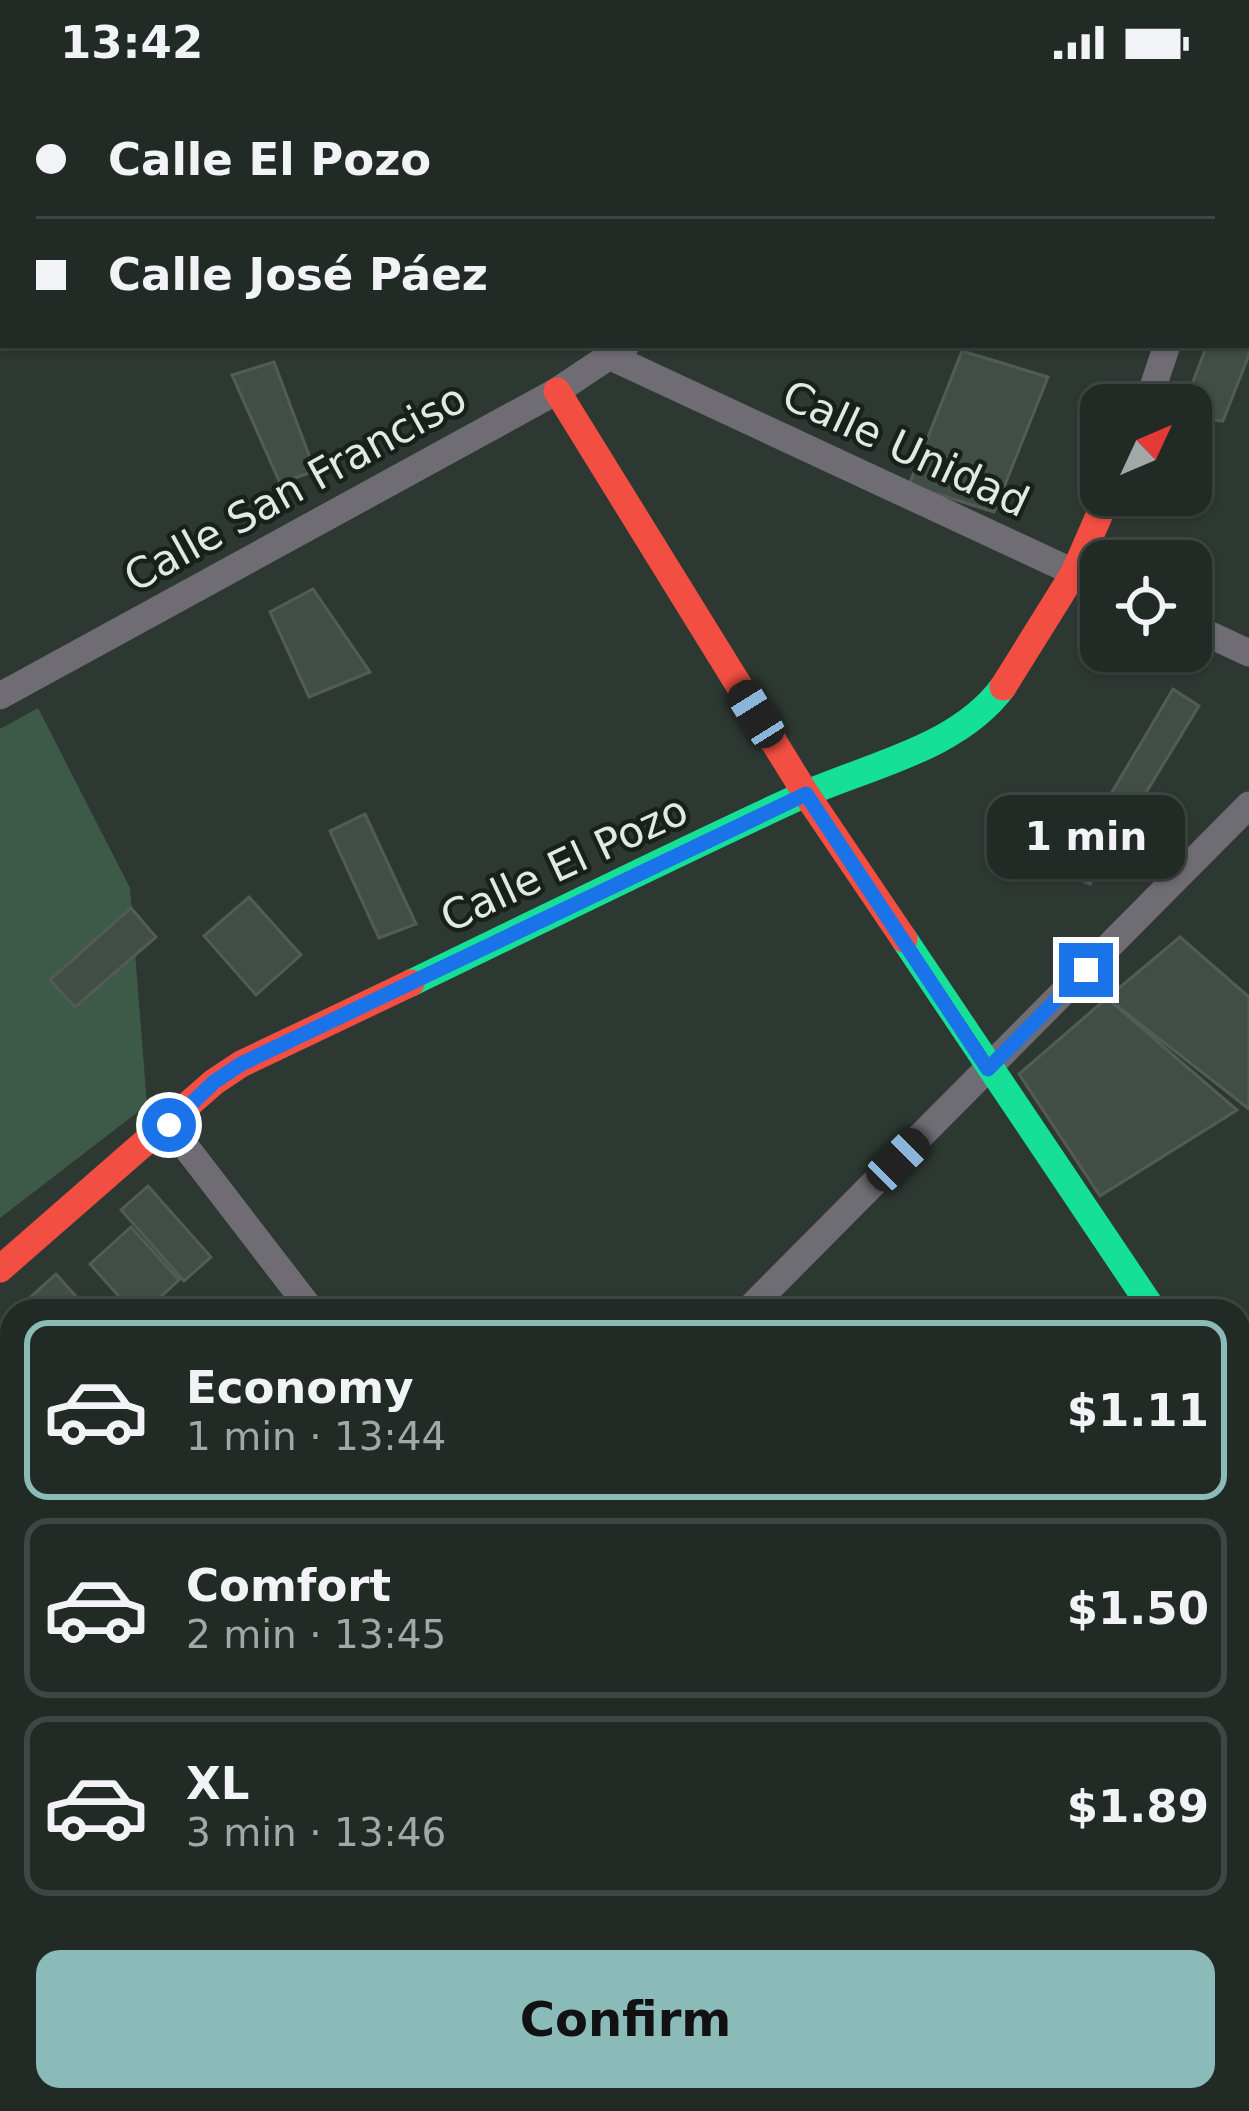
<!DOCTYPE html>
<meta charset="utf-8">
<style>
:root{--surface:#222a26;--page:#2e3632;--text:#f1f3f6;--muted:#a2a7a7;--line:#3f4643;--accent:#8bbbb9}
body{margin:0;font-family:"DejaVu Sans",sans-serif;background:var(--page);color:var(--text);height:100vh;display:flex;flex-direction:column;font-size:45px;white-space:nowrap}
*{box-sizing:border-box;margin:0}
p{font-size:39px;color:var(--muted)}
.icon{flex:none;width:66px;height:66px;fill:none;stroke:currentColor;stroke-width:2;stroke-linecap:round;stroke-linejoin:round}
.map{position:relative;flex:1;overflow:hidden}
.sheet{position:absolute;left:0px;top:1215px;width:1251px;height:813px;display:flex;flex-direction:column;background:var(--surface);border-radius:36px 36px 0 0;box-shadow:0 3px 9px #0004,0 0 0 3px var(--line)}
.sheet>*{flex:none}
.guide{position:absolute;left:0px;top:0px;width:1251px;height:264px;box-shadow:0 3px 9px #0004,0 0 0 3px var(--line);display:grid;align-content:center;height:264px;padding:0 36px;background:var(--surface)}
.needle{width:78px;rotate:46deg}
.controls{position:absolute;left:1080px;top:300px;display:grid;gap:24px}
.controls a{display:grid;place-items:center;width:132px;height:132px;border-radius:24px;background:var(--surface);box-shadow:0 3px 9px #0004,0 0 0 3px var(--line);font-size:60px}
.end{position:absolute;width:54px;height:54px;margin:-27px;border:15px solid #1a73e8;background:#fff;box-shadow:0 0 0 6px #fff}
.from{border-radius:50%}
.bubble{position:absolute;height:84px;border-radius:24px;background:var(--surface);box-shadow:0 3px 9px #0004,0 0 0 3px var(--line);font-size:39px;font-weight:800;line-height:84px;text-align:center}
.car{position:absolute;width:36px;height:72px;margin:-36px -18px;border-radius:15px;box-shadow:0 0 9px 3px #0007;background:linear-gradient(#222 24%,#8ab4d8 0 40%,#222 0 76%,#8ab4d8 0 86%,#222 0)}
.guide b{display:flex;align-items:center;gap:42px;height:114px;font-size:45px}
.guide b+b{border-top:3px solid var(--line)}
.guide i{width:30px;height:30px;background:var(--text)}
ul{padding:21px 0 0;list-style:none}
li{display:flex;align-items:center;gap:36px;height:180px;margin:0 24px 18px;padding:0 12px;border:6px solid var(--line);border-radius:24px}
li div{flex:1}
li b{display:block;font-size:45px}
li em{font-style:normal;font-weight:800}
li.on{border-color:var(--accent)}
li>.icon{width:108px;height:108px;stroke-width:1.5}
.cta{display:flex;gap:24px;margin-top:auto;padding:24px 36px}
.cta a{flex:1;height:138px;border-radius:24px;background:var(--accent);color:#111;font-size:48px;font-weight:800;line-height:138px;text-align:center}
.status{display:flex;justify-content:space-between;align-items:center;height:84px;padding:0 60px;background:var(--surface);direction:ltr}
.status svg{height:33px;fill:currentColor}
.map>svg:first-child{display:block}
</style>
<div class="status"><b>13:42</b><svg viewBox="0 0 49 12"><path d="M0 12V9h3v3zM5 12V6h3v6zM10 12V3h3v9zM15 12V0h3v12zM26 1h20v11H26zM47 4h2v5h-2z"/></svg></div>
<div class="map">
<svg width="1249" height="2027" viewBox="0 0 1249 2027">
<rect width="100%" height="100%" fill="#2e3832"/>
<path fill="#3d5a48" d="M38,624L130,804L147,1021L0,1134V645Z"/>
<path fill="#414e46" stroke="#545b57" stroke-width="3" d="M18,0H80V3H18Z
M1248,228L1249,271L1223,337L1191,334V321H1184L1207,261H1248Z
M962,267L1048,293L994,428L909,401Z
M274,278L315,387L280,399L232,291Z
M313,505L370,588L309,613L270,528Z
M1173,605L1199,622L1090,800L1064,789Z
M365,730L416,840L379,854L330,747Z
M249,813L301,871L256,911L204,852Z
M131,824L156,853L75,923L50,896Z
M1180,853L1249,913V1025L1107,914Z
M1107,914L1237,1026L1100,1112L1019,990Z
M148,1102L211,1173L184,1197L121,1126Z
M131,1143L179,1196L145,1227H132L90,1180Z
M56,1190L89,1227H15Z
M12,1229V1257L0,1254V1240Z
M0,1347L12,1348V1460H0Z
M141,2016H192L198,2027H148Z"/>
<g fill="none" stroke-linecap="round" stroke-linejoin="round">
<path stroke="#6f6c74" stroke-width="27" d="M863,0L871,3
M233,3L234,0
M838,3L839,0
M0,141L3,140
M1248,144L1249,145
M611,273L1101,501
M1147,321L1167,261
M1191,542L1249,569
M0,612L557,307L626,261
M169,1041L312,1227
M747,1227L1249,721
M0,1283L12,1284
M1239,1334L1249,1347
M1239,1559L1249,1549
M0,2005L12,1992
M936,2016L945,2027
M772,2027L783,2016"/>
<path stroke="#16e098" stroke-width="27" d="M904,855L1154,1227
M411,899C542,836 672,771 803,711C871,681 958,664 1003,603"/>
<path stroke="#f24e42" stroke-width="27" d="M557,307L806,710L904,855
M1003,603L1074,489L1108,411
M0,1185L214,998L241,980L411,899"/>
</g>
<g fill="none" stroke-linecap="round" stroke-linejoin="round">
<path stroke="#1a73e8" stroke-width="15" d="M169,1041L214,998L241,980L806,710L988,985L1086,886"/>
</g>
<g text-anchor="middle" stroke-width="9" stroke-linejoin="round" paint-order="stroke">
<g font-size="42" fill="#e0eae3" stroke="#19201b">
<text transform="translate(906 364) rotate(25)" y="15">Calle Unidad</text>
<text transform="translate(295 403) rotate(-29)" y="15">Calle San Franciso</text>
<text transform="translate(564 779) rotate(-25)" y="15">Calle El Pozo</text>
</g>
</g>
</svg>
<div class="controls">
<a><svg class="needle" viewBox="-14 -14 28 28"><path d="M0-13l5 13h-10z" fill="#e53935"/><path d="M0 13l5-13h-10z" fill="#a2a7a7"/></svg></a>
<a><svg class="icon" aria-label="locate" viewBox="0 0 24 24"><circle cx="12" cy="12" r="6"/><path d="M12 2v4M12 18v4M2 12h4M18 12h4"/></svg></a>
</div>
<i class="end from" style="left:169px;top:1041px"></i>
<i class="end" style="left:1086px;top:886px"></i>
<div class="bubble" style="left:987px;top:711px;width:198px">1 min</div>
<i class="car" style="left:756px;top:630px;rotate:328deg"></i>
<i class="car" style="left:898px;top:1076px;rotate:45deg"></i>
<div class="guide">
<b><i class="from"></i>Calle El Pozo</b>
<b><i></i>Calle José Páez</b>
</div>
<section class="sheet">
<ul>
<li class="on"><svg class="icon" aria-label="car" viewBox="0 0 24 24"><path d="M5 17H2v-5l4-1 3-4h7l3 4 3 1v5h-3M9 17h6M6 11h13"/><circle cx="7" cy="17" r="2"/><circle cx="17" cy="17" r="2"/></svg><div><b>Economy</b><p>1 min · 13:44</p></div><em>$1.11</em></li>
<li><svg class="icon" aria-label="car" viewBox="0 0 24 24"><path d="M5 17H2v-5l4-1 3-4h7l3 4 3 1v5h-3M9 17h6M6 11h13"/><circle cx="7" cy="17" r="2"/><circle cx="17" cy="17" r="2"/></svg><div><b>Comfort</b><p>2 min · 13:45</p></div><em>$1.50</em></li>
<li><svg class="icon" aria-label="car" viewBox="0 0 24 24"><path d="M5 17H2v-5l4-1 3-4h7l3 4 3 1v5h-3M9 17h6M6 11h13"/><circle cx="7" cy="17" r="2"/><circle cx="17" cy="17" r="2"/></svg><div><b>XL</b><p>3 min · 13:46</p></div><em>$1.89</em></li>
</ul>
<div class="cta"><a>Confirm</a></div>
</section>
</div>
